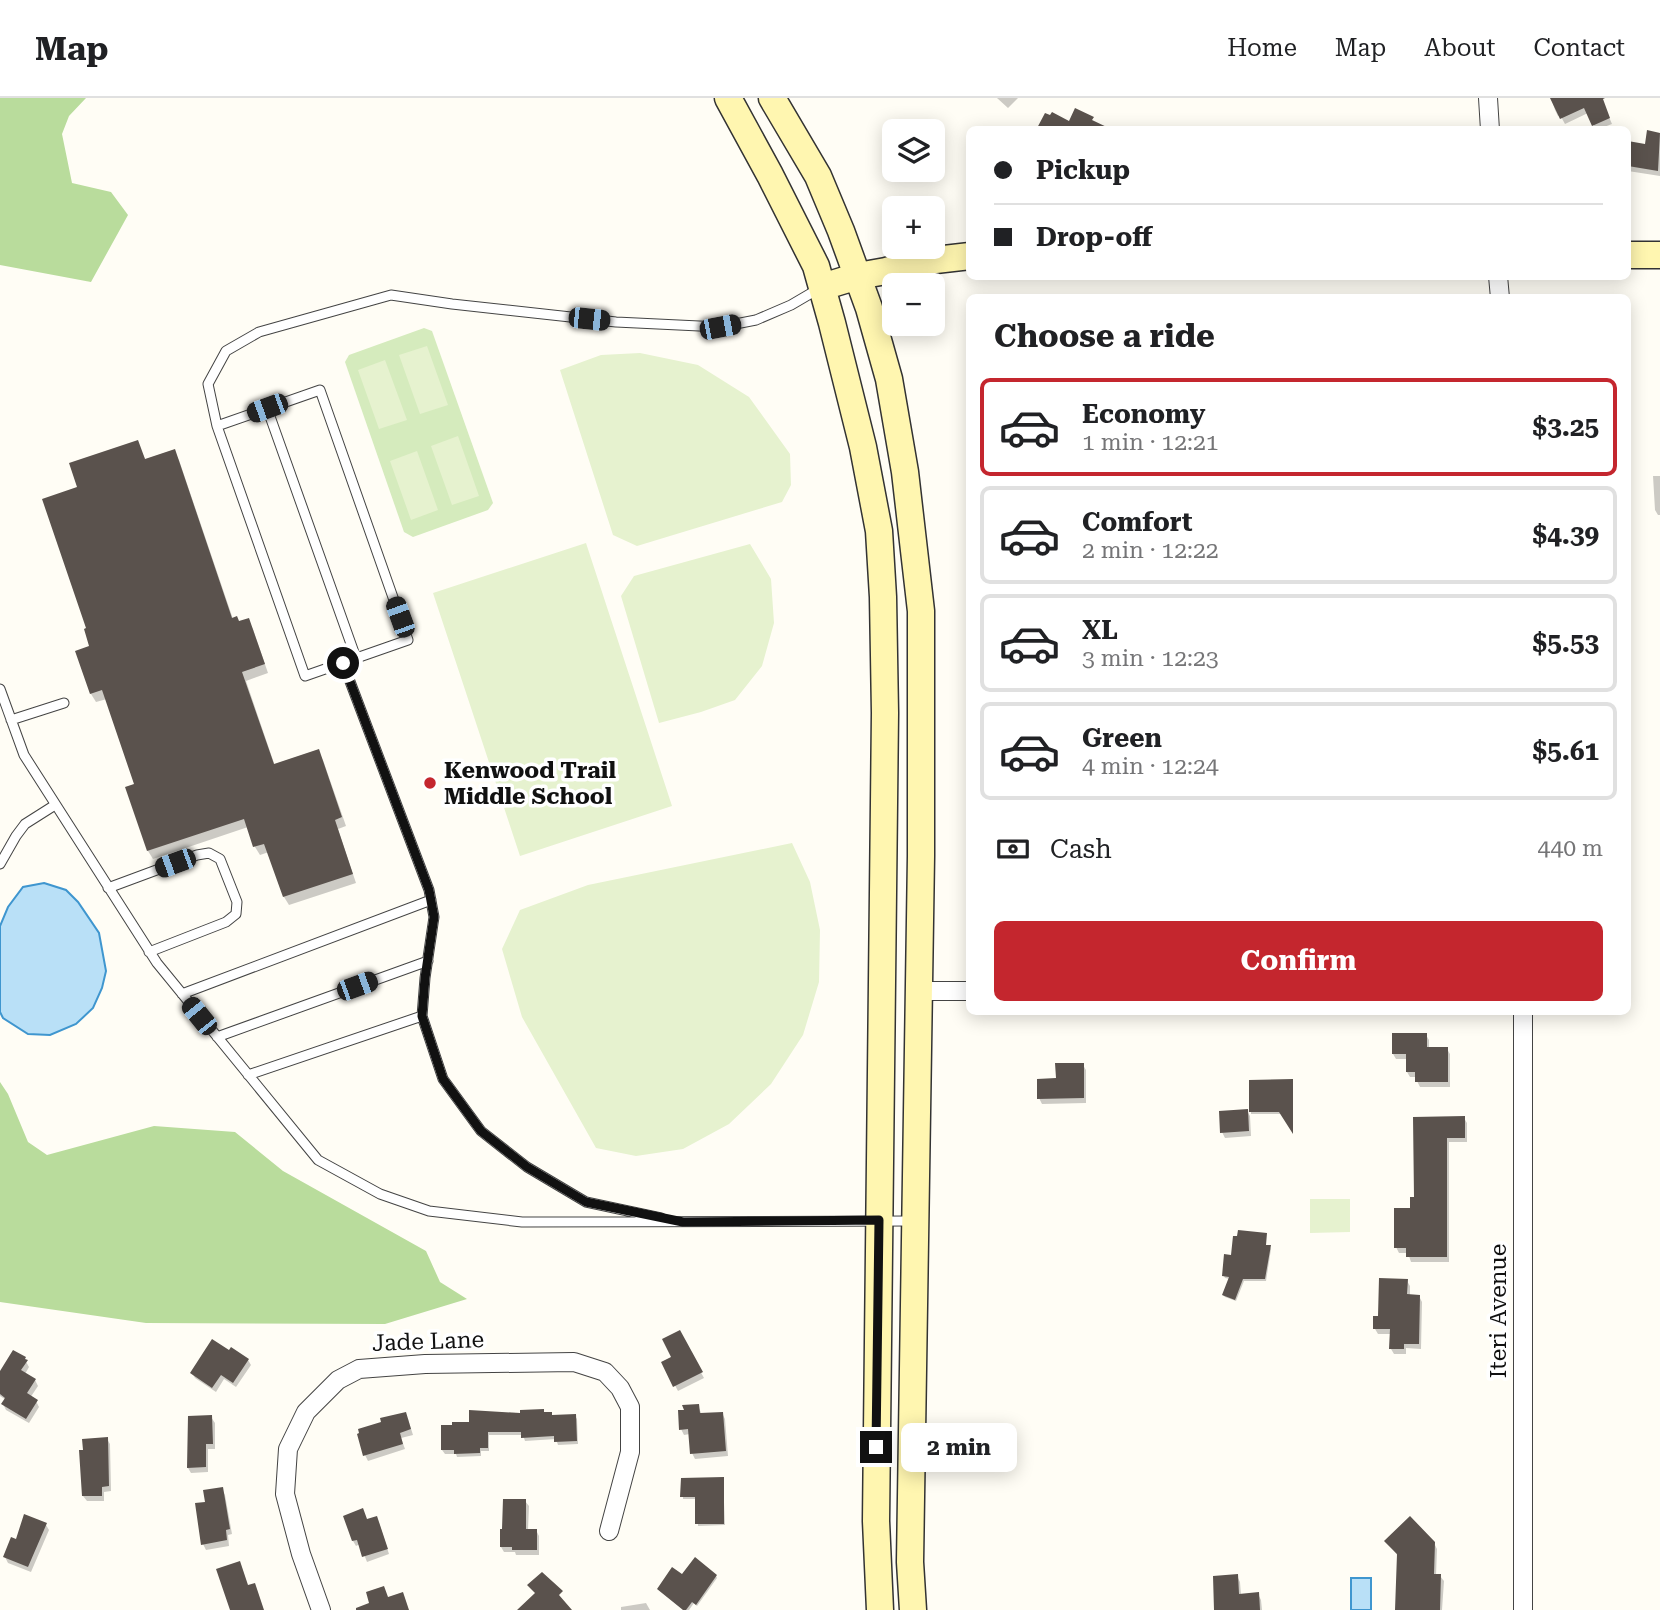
<!DOCTYPE html>
<meta charset="utf-8">
<style>
:root{--surface:#fff;--page:#f6f6f6;--text:#202124;--muted:#757577;--line:#e0e0e0;--accent:#c4262e}
body{margin:0;font-family:"Roboto Serif",serif;background:var(--page);color:var(--text);height:100vh;display:flex;flex-direction:column;font-size:26px;white-space:nowrap}
*{box-sizing:border-box;margin:0}
p{font-size:23px;color:var(--muted)}
.icon{flex:none;width:38px;height:38px;fill:none;stroke:currentColor;stroke-width:2;stroke-linecap:round;stroke-linejoin:round}
.map{position:relative;flex:1;overflow:hidden}
.details{position:absolute;left:966px;top:196px;width:665px;height:721px;display:flex;flex-direction:column;background:var(--surface);border-radius:10px;box-shadow:0 4px 18px #0003}
.details>*{flex:none}
.guide{position:absolute;left:966px;top:28px;width:665px;height:154px;border-radius:10px;box-shadow:0 4px 18px #0003;display:grid;align-content:center;height:154px;padding:0 28px;background:var(--surface)}
.fabs{position:absolute;left:882px;top:21px;display:grid;gap:14px}
.fabs a{display:grid;place-items:center;width:63px;height:63px;border-radius:10px;background:var(--surface);box-shadow:0 4px 18px #0003;font-size:35px}
.end{position:absolute;width:32px;height:32px;margin:-16px;border:9px solid #111;background:#fff;box-shadow:0 0 0 4px #fff}
.from{border-radius:50%}
.bubble{position:absolute;height:49px;border-radius:10px;background:var(--surface);box-shadow:0 4px 18px #0003;font-size:23px;font-weight:700;line-height:49px;text-align:center}
.car{position:absolute;width:21px;height:42px;margin:-21px -10px;border-radius:9px;box-shadow:0 0 5px 2px #0007;background:linear-gradient(#222 24%,#8ab4d8 0 40%,#222 0 76%,#8ab4d8 0 86%,#222 0)}
.guide b{display:flex;align-items:center;gap:24px;height:66px;font-size:26px}
.guide b+b{border-top:2px solid var(--line)}
.guide i{width:18px;height:18px;background:var(--text)}
ul{padding:0;list-style:none}
li{display:flex;align-items:center;gap:21px;height:98px;margin:0 14px 10px;padding:0 14px;border:4px solid var(--line);border-radius:10px}
li div{flex:1}
li b{display:block;font-size:26px}
li em{font-style:normal;font-weight:700}
li.current{border-color:var(--accent)}
li>.icon{width:63px;height:63px;stroke-width:1.5}
h2{padding:0 28px;font-size:32px;line-height:84px}
.pay{display:flex;align-items:center;gap:18px;height:77px;padding:0 28px;font-size:26px}
.pay p{margin-inline-start:auto}
.action{display:flex;gap:14px;margin-top:auto;padding:14px 28px}
.action a{flex:1;height:80px;border-radius:10px;background:var(--accent);color:#fff;font-size:28px;font-weight:700;line-height:80px;text-align:center}
header{display:flex;align-items:center;gap:42px;box-sizing:border-box;height:98px;padding:0 35px;background:var(--surface);border-bottom:2px solid var(--line)}
header strong{font-size:33px}
nav{display:flex;gap:38px;margin-inline-start:auto;font-size:24px}
.map>svg:first-child{display:block}
</style>
<header>
<strong>Map</strong>
<nav><a>Home</a><a>Map</a><a>About</a><a>Contact</a></nav>
</header>
<div class="map">
<svg width="1660" height="1512" viewBox="0 0 1660 1512">
<rect width="100%" height="100%" fill="#fffdf5"/>
<path fill="#d5ebbd" d="M424,230L432,233L493,405L488,412L413,439L404,434L345,264L349,257Z"/>
<path fill="#b9dc9c" d="M0,0H86L69,18L62,36L72,85L111,94L128,117L91,184L0,167Z
M0,984L8,996L28,1044L47,1057L154,1028L235,1034L283,1073L426,1153L440,1184L467,1201L385,1226L146,1225L0,1204Z"/>
<path fill="#e6f2cf" d="M427,248L448,307L420,316L399,257Z
M640,255L698,267L749,299L790,356L791,387L782,404L637,448L613,437L560,272L601,257Z
M385,262L407,322L379,331L358,272Z
M458,338L479,398L452,407L431,348Z
M417,353L438,412L411,422L390,363Z
M586,445L672,708L520,758L433,495Z
M750,446L771,481L774,525L762,568L735,602L701,614L659,625L621,498L634,478Z
M792,745L810,784L820,832L819,884L803,937L771,986L729,1026L683,1051L636,1058L596,1050L522,919L502,851L520,812L588,787Z
M1310,1101H1350V1134L1310,1135Z"/>
<path fill="#b9e0f7" stroke="#3f96cf" stroke-width="2" d="M44,785L66,792L78,804L99,835L106,873L102,890L93,910L76,926L50,937L28,936L3,920L0,914V828L8,809L23,789Z
M1351,1480H1371V1512H1351Z"/>
<path fill="#0003" d="M997,0H1018L1008,10Z
M1551,0H1601L1612,26L1596,32L1588,15L1565,26L1560,17L1558,18L1555,12Z
M1648,34L1660,37V78L1628,73L1629,45L1646,48Z
M137,344L146,363L174,353L179,362L233,521L239,525L248,522L253,531L268,575L246,583L275,668L318,653L323,662L346,728L338,731L356,785L289,807L284,799L269,754L260,757L255,749L248,729L153,761L148,753L136,687L107,601L96,604L91,596L77,554L92,549L88,531L79,390Z
M1653,378H1660V417H1658L1655,412Z
M1426,937L1429,942V951H1447L1450,956V989H1420L1417,983V979H1410L1407,974V961H1396L1393,956Z
M1083,967L1086,972V1005L1042,1006L1039,1000L1057,982Z
M1251,984L1293,985V1033L1282,1016H1251Z
M1247,1013L1250,1018L1251,1038L1225,1040L1222,1034Z
M1415,1020H1464L1467,1025V1044H1449V1164H1411L1408,1155H1399L1396,1149L1416,1100Z
M1266,1137V1149H1270L1271,1151L1266,1183H1244L1236,1203L1225,1199L1223,1197L1230,1181L1225,1180L1224,1178L1233,1159Z
M1407,1183L1410,1188V1198H1419L1422,1204L1421,1251L1406,1250V1256H1394L1391,1251V1236H1378L1375,1231L1380,1220Z
M679,1235L704,1280L678,1293L663,1265L673,1260Z
M229,1255L248,1262L251,1267L236,1289L224,1281L216,1294L195,1280L192,1275Z
M24,1260L29,1269L25,1276L35,1282L38,1288L30,1300L36,1303L39,1309L29,1325L6,1312L3,1306L6,1302L0,1298V1276Z
M698,1308L702,1317L722,1315L725,1321L728,1358L695,1361L692,1355L690,1336L684,1337L681,1331Z
M545,1316L552,1319L575,1318L577,1321L578,1346L558,1347L556,1341L525,1343L523,1337H489V1353H481V1358L457,1359L456,1356H445L442,1352L471,1325Z
M211,1319L215,1325V1351H208V1374L191,1375L188,1370Z
M408,1321L413,1337L401,1340L405,1351L368,1363L365,1357Z
M107,1341L110,1346L111,1393L104,1394V1403H87L83,1398Z
M683,1381H723L725,1427L698,1428L697,1401H683Z
M222,1391L225,1397L232,1436L228,1437L229,1448L206,1452L203,1446L207,1405Z
M525,1403L529,1408L528,1432H536L539,1438V1457H516L515,1454H504L501,1449Z
M367,1423L379,1425L389,1456L367,1464L360,1446L356,1448L353,1443Z
M46,1427L49,1432L31,1474L8,1465L5,1459L17,1444Z
M1386,1443L1434,1445L1437,1451L1436,1478H1440L1444,1483L1442,1512H1397L1398,1458Z
M716,1478L717,1480L697,1508L694,1505L689,1512H684L682,1479Z
M1237,1478L1240,1484L1241,1497L1258,1496L1261,1502L1262,1512H1216Z
M646,1505L650,1512H621V1509Z"/>
<path fill="#5a524d" d="M1550,0H1605L1603,1L1610,20L1592,28L1584,10L1560,21Z
M1075,10L1094,19L1092,22L1113,32H1036L1045,15L1050,17L1052,14L1069,23Z
M1647,32L1660,35L1658,73L1628,68V43L1645,46Z
M138,342L145,361L175,351L232,520L237,518L239,523L249,520L265,566L242,574L274,666L319,651L342,719L335,722L353,776L283,799L264,746L253,749L244,721L147,753L125,689L134,686L102,592L90,596L75,553L89,548L84,531L86,530L42,401L77,389L69,365Z
M1392,935H1427V949H1448V984H1415V974H1406V956H1392Z
M1055,965H1084V1000L1037,1001V981L1056,980Z
M1293,981V1036L1279,1014H1249V982Z
M1248,1011L1249,1033L1220,1035L1219,1013Z
M1465,1018V1040H1447V1159H1406V1150H1394V1110H1410V1099H1414L1413,1019Z
M1238,1132L1267,1135L1266,1147H1271L1265,1181H1243L1235,1202L1222,1197L1229,1179L1222,1178L1224,1156L1231,1157L1233,1138H1237Z
M1379,1180L1408,1181L1407,1196L1420,1197L1419,1246H1404V1251H1389L1390,1231H1373V1218H1378Z
M680,1232L703,1274L673,1289L661,1264L671,1259L662,1241Z
M212,1241L229,1252L231,1249L249,1261L233,1285L221,1277L212,1290L190,1275Z
M13,1252L26,1259L25,1261L28,1262L21,1272L36,1281L27,1295L38,1302L26,1321L1,1306L5,1300L0,1296V1273Z
M699,1306L700,1315L723,1314L726,1353L690,1356L688,1331L679,1332L678,1312H684L682,1307Z
M544,1311V1314H552V1317L576,1316L577,1343L554,1344V1338L521,1340V1334H488V1350H480V1355L454,1356V1352H441V1327H452V1324H469V1312L520,1315V1312Z
M406,1314L411,1331L400,1335L403,1346L363,1358L357,1336L359,1335L358,1331L381,1324L380,1320Z
M212,1317L213,1346H206V1369L187,1370L188,1318Z
M108,1339L109,1388L102,1389V1398H82L79,1352H83L82,1341Z
M724,1379V1426H695V1399H680L681,1380Z
M223,1389L230,1431L226,1432L227,1442L201,1447L195,1405L205,1404L203,1392Z
M503,1401H526V1431H537V1452H512V1449H500V1431H502Z
M363,1410L367,1421L377,1418L388,1451L362,1459L357,1442L352,1443L343,1418Z
M24,1416L47,1425L28,1469L3,1459L11,1439L16,1441Z
M1410,1418L1435,1444L1434,1476H1441L1440,1512H1395L1397,1456L1384,1443Z
M695,1459L717,1477L696,1507L692,1504L686,1512H683L657,1491L672,1469L682,1476Z
M240,1463L248,1487L255,1485L264,1512H230L216,1471Z
M542,1474L563,1493L559,1497L572,1512H517L535,1495L527,1487Z
M1238,1476L1239,1496L1259,1494L1260,1512H1214L1213,1478Z
M384,1488L388,1499L403,1494L409,1512H356V1510L369,1505L366,1494Z"/>
<g fill="none" stroke-linecap="round" stroke-linejoin="round">
<defs>
<path id="lane" d="M267,310L356,560
M217,328L320,292L408,542L305,578L217,328L208,286L226,253L259,234L391,197L452,206L616,224L720,229L756,222L791,207L820,190
M343,565L429,792L434,819L425,880L422,918L443,981L481,1033L527,1069L586,1104L661,1120
M0,591L24,657L157,865L318,1062L380,1096L429,1113L522,1124L912,1123
M11,622L64,605
M0,766L16,738L25,726L55,707
M108,790L197,757L209,755L220,761L237,804L236,816L226,824L149,854
M182,896L431,802
M217,939L428,863
M248,977L422,918"/>
<path id="street" d="M1488,0L1490,32
M1498,178L1500,200
M919,893H970
M1523,914V1512
M321,1512L301,1456L285,1396L288,1351L306,1314L338,1282L359,1271L425,1266L574,1264L605,1274L620,1290L630,1309V1354L609,1433"/>
<path id="secondary" d="M728,0L770,77L816,168L832,225L863,349L879,433L883,499L885,615L876,1423L880,1512
M772,0L818,78L841,133L869,210L889,281L905,374L921,513V758L910,1464L913,1512
M1628,157H1660
M822,189L858,178L886,173L918,164L970,158"/>
</defs>
<use href="#lane" stroke="#444" stroke-width="11"/>
<use href="#street" stroke="#444" stroke-width="20"/>
<use href="#secondary" stroke="#333" stroke-width="29"/>
<use href="#lane" stroke="#fff" stroke-width="9"/>
<use href="#street" stroke="#fff" stroke-width="18"/>
<use href="#secondary" stroke="#fff6b0" stroke-width="26"/>
</g>
<g fill="none" stroke-linecap="round" stroke-linejoin="round">
<path stroke="#111" stroke-width="9" d="M343,565L429,792L434,819L425,880L422,918L443,981L481,1033L527,1069L586,1104L683,1124L879,1122L876,1349"/>
</g>
<circle fill="#c4262e" stroke="#fff" stroke-width="2.5" cx="430" cy="685" r="7"/>
<g text-anchor="middle" stroke-width="7" stroke-linejoin="round" paint-order="stroke">
<g font-size="23" font-weight="bold" fill="#111" stroke="#fff" text-anchor="start">
<text x="444" y="680">Kenwood Trail<tspan x="444" dy="26">Middle School</tspan></text>
</g>
<g font-size="23" fill="#111" stroke="#fff">
<text transform="translate(1498 1213) rotate(-90)" y="8">Iteri Avenue</text>
<text transform="translate(428 1243) rotate(-2)" y="8">Jade Lane</text>
</g>
</g>
</svg>
<div class="fabs">
<a><svg class="icon" aria-label="layers" viewBox="0 0 24 24"><path d="M12 4l9 5-9 5-9-5zM3 14l9 5 9-5"/></svg></a>
<a>+</a>
<a>−</a>
</div>
<i class="end from" style="left:343px;top:565px"></i>
<i class="end" style="left:876px;top:1349px"></i>
<div class="bubble" style="left:901px;top:1325px;width:116px">2 min</div>
<i class="car" style="left:589px;top:221px;rotate:96deg"></i>
<i class="car" style="left:720px;top:229px;rotate:79deg"></i>
<i class="car" style="left:267px;top:310px;rotate:250deg"></i>
<i class="car" style="left:400px;top:519px;rotate:340deg"></i>
<i class="car" style="left:175px;top:765px;rotate:250deg"></i>
<i class="car" style="left:357px;top:888px;rotate:70deg"></i>
<i class="car" style="left:199px;top:918px;rotate:321deg"></i>
<div class="guide">
<b><i class="from"></i>Pickup</b>
<b><i></i>Drop-off</b>
</div>
<section class="details">
<h2>Choose a ride</h2>
<ul>
<li class="current"><svg class="icon" aria-label="car" viewBox="0 0 24 24"><path d="M5 17H2v-5l4-1 3-4h7l3 4 3 1v5h-3M9 17h6M6 11h13"/><circle cx="7" cy="17" r="2"/><circle cx="17" cy="17" r="2"/></svg><div><b>Economy</b><p>1 min · 12:21</p></div><em>$3.25</em></li>
<li><svg class="icon" aria-label="car" viewBox="0 0 24 24"><path d="M5 17H2v-5l4-1 3-4h7l3 4 3 1v5h-3M9 17h6M6 11h13"/><circle cx="7" cy="17" r="2"/><circle cx="17" cy="17" r="2"/></svg><div><b>Comfort</b><p>2 min · 12:22</p></div><em>$4.39</em></li>
<li><svg class="icon" aria-label="car" viewBox="0 0 24 24"><path d="M5 17H2v-5l4-1 3-4h7l3 4 3 1v5h-3M9 17h6M6 11h13"/><circle cx="7" cy="17" r="2"/><circle cx="17" cy="17" r="2"/></svg><div><b>XL</b><p>3 min · 12:23</p></div><em>$5.53</em></li>
<li><svg class="icon" aria-label="car" viewBox="0 0 24 24"><path d="M5 17H2v-5l4-1 3-4h7l3 4 3 1v5h-3M9 17h6M6 11h13"/><circle cx="7" cy="17" r="2"/><circle cx="17" cy="17" r="2"/></svg><div><b>Green</b><p>4 min · 12:24</p></div><em>$5.61</em></li>
</ul>
<div class="pay"><svg class="icon" aria-label="cash" viewBox="0 0 24 24"><path d="M3 7h18v10H3z"/><circle cx="12" cy="12" r="2"/></svg>Cash<p>440 m</p></div>
<div class="action"><a>Confirm</a></div>
</section>
</div>
